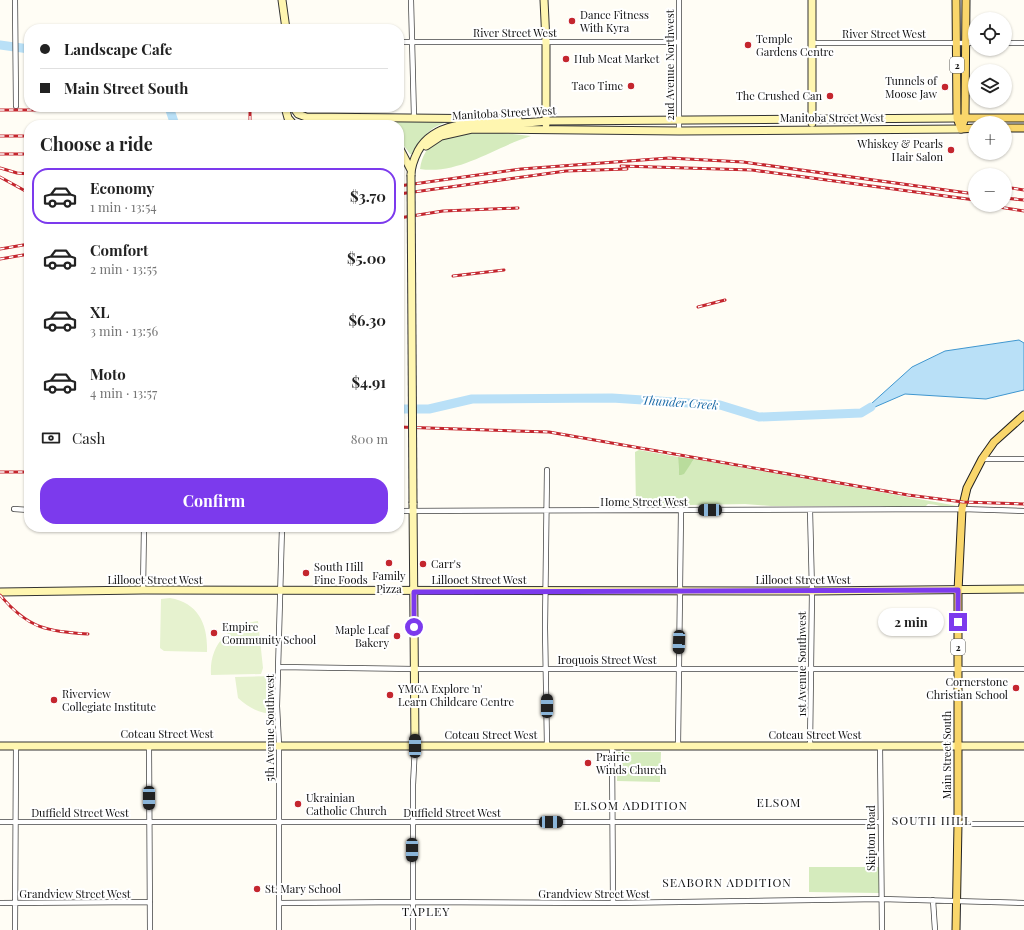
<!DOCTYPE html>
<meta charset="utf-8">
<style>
:root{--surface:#fff;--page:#f2f2f2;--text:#222;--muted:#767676;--line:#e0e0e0;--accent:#7c3aed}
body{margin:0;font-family:"Playfair Display",serif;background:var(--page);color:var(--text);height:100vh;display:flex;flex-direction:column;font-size:15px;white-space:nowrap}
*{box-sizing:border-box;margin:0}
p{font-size:13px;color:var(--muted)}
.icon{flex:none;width:22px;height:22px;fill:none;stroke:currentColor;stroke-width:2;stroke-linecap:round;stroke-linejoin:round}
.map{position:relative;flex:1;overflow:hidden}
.side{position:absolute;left:24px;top:120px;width:380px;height:412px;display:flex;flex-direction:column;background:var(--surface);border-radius:16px;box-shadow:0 1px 3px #0004}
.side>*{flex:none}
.top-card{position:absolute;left:24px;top:24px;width:380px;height:88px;border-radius:16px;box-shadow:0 1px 3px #0004;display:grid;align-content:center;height:88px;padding:0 16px;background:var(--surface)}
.fabs{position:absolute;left:968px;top:12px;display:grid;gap:8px}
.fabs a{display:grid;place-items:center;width:44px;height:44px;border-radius:50%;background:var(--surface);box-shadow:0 1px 3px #0004;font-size:20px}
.end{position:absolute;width:18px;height:18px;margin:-9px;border:5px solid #7c3aed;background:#fff;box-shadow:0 0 0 2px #fff}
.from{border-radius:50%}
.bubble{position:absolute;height:28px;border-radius:14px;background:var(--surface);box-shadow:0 1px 3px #0004;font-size:13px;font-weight:700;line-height:28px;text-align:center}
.car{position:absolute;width:12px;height:24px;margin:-12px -6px;border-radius:5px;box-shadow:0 0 3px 1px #0007;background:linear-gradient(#222 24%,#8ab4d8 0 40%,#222 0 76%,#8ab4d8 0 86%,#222 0)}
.top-card b{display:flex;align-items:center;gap:14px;height:38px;font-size:15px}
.top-card b+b{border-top:1px solid var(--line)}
.top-card i{width:10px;height:10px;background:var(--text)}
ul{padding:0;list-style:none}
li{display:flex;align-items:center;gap:12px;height:56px;margin:0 8px 6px;padding:0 8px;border:2px solid transparent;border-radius:16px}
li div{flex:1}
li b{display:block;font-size:15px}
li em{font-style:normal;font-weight:700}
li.active{border-color:var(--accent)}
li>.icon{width:36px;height:36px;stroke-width:1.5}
h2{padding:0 16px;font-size:18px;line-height:48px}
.pay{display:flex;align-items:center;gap:10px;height:44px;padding:0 16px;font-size:15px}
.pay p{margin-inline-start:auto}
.action{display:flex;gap:8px;margin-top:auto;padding:8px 16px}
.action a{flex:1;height:46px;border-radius:16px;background:var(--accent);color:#fff;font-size:16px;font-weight:700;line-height:46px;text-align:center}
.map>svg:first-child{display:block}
</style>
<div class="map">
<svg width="1024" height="930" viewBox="0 0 1024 930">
<rect width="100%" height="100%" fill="#fffdf5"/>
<path fill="#d5ebbd" d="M459,119C432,125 427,130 413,154H410L399,139V125H322L332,121L345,120Z
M462,133H502L531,136C495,147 459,175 420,169C424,143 439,139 462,133Z
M639,450L678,457L679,475L692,462L694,459L958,506C949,510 937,504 928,504L925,507H888L880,506H771L745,504L636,506L635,452Z
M618,752H661L660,782L617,781Z
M809,867H880L879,893L809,892Z"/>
<path fill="#b9dc9c" d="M678,457L694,459L684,474L681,475H679Z"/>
<path fill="#e6f2cf" d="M170,598C199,603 208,625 207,652L164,651L160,648L161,599Z
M258,621L263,668L261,674L211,675C209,644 229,625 258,621Z
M269,676L273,678L275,714C260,714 249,708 238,698L235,677Z"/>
<path fill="#b9e0f7" stroke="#3f96cf" d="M1019,340L1024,343V390L986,399L905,394L861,413L912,367L945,351Z"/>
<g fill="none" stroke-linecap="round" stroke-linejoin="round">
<path stroke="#b9e0f7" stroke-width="9" d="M0,45L29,49
M169,107L175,125
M399,409H429L472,399L612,398L720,405L759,417L861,413L871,407"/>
<defs>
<path id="street" d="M15,0L16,106
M411,0L414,117
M399,42H679
M812,43H975
M1005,43H1024
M679,131V0
M982,459H1024
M547,470L545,628L547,746
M14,509L29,510
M810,510L812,591L810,747
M399,511L962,509L1024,511
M143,590L144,527
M279,667L414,669H1024
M149,746L150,930
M612,746L613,903
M678,746L681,510
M880,746L882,930
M0,822H880
M958,824H1024
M933,900L935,930
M0,903L150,902
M279,903L412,902L613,903L881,899L1024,903
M15,930L16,746
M279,930V745L277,706L282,527
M413,930V785L415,746"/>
<path id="secondary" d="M282,0L286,29
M544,0L546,42V124
M812,0V123
M285,107L288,118L294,125
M293,107L298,114L306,117L518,119
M314,125L328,119
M426,146L441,136L472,129L679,131L961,129
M399,147L411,170
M411,175C411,166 414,159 418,151C440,110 507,128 546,121L957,118
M413,503L415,746
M0,592L143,590L812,591L1024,589
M0,746H1024"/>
<path id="primary" d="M956,0L957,118L961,129
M960,118H1024
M1005,128H1024
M961,129L965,118L966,0
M961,129L975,128
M956,930L958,824V591L962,509L967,488L982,459L994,442L1024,415"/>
</defs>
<use href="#street" stroke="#444" stroke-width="6"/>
<use href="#secondary" stroke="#333" stroke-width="9"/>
<use href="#primary" stroke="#222" stroke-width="9"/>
<use href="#street" stroke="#fff" stroke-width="4.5"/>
<use href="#secondary" stroke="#fff6b0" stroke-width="7"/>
<use href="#primary" stroke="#f9d66b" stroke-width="7"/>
<defs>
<path id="rail" d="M250,107V125
M0,110H109
M0,136H29
M0,154H29
M621,166L752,170L975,200
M0,168L17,173L29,174
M0,177L29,193
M399,186L521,169L669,158L743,162L975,194
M1005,187L1024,190
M399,194L566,171L627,169
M1005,198L1024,200
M986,205L1024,211
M399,218L443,211L518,208
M0,249L29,244
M0,259L29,254
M453,276L504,270
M698,307L725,300
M399,427L549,432L908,495L963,502L1024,504
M0,472H29
M0,595C28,629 47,631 88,634"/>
</defs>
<use href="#rail" stroke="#c4262e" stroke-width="3"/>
<use href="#rail" stroke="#fff" stroke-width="1.5" stroke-dasharray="4.5" stroke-linecap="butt"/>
<defs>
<path id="secondary-bridge" d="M411,175L413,503"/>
</defs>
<use href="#secondary-bridge" stroke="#333" stroke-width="9" stroke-linecap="butt"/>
<use href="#secondary-bridge" stroke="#fff6b0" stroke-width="7"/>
</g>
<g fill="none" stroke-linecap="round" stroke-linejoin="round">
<path stroke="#7c3aed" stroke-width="5" d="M414,627V592L958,590V622"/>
</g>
<g fill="#c4262e" stroke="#fff" stroke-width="1.5">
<circle cx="572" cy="21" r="4"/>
<circle cx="748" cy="45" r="4"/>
<circle cx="566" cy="59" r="4"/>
<circle cx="631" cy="86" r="4"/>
<circle cx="945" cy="87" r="4"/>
<circle cx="830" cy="96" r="4"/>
<circle cx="951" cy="150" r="4"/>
<circle cx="389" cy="563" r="4"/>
<circle cx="423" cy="564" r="4"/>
<circle cx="306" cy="573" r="4"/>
<circle cx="214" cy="633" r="4"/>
<circle cx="397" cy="636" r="4"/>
<circle cx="1016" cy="688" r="4"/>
<circle cx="390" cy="695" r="4"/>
<circle cx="54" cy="700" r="4"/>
<circle cx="588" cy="763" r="4"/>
<circle cx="298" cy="804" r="4"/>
<circle cx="257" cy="889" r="4"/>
</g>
<g text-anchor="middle" stroke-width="4" stroke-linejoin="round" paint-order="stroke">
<g fill="#fff" stroke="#585858" stroke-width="1">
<rect x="950" y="57" width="14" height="16" rx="3"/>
<rect x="951" y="639" width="14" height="16" rx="3"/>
</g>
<g font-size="10" font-weight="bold" fill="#111">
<text x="957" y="69">2</text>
<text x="958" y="651">2</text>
</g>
<g font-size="11" fill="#111" stroke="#fff" text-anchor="start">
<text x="580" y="19">Dance Fitness<tspan x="580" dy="13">With Kyra</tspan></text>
<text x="756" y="43">Temple<tspan x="756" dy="13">Gardens Centre</tspan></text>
<text x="574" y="63">Hub Meat Market</text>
<text x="937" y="85" text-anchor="end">Tunnels of<tspan x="937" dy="13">Moose Jaw</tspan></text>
<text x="623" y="90" text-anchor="end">Taco Time</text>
<text x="822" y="100" text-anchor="end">The Crushed Can</text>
<text x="943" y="148" text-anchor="end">Whiskey &amp; Pearls<tspan x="943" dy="13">Hair Salon</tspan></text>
<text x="431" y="568">Carr's</text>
<text x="314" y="571">South Hill<tspan x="314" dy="13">Fine Foods</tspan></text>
<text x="389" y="580" text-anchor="middle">Family<tspan x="389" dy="13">Pizza</tspan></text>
<text x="222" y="631">Empire<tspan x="222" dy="13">Community School</tspan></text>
<text x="389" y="634" text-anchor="end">Maple Leaf<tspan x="389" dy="13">Bakery</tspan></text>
<text x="1008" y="686" text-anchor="end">Cornerstone<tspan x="1008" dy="13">Christian School</tspan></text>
<text x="398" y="693">YMCA Explore 'n'<tspan x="398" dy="13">Learn Childcare Centre</tspan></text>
<text x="62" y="698">Riverview<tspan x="62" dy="13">Collegiate Institute</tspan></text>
<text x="596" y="761">Prairie<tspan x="596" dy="13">Winds Church</tspan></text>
<text x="306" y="802">Ukrainian<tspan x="306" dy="13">Catholic Church</tspan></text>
<text x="265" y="893">St. Mary School</text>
</g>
<g font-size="11" fill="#111" stroke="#fff">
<text x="515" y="37">River Street West</text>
<text x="884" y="38">River Street West</text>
<text transform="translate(670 65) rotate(-90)" y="4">2nd Avenue Northwest</text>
<text transform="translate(504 113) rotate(-3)" y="4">Manitoba Street West</text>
<text x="832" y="122">Manitoba Street West</text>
<text x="644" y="506">Home Street West</text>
<text x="155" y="584">Lillooet Street West</text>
<text x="479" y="584">Lillooet Street West</text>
<text x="803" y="584">Lillooet Street West</text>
<text x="607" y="664">Iroquois Street West</text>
<text transform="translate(802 664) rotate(-90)" y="4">1st Avenue Southwest</text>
<text transform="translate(270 728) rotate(-90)" y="4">5th Avenue Southwest</text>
<text x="167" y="738">Coteau Street West</text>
<text x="491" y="739">Coteau Street West</text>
<text x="815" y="739">Coteau Street West</text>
<text transform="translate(947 755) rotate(-90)" y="4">Main Street South</text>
<text x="80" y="817">Duffield Street West</text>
<text x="452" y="817">Duffield Street West</text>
<text transform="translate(871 838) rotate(-90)" y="4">Skipton Road</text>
<text x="75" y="898">Grandview Street West</text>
<text x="594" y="898">Grandview Street West</text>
</g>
<g font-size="12" font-style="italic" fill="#1768a6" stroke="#fff">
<text transform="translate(680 403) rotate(4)" y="4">Thunder Creek</text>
</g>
<g font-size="12" letter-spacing="1" fill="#111" stroke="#fff">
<text x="779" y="807">ELSOM</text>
<text x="631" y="810">ELSOM ADDITION</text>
<text x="932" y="825">SOUTH HILL</text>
<text x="727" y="887">SEABORN ADDITION</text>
<text x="426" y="916">TAPLEY</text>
</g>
</g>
</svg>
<div class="fabs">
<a><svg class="icon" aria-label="locate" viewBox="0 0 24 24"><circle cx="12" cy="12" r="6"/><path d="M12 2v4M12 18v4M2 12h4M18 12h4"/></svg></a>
<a><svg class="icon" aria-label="layers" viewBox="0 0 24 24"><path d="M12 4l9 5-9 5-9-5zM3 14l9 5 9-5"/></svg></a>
<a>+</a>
<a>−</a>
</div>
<i class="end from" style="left:414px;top:627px"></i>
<i class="end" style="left:958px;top:622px"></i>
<div class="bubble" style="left:878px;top:608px;width:66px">2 min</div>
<i class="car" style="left:710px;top:510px;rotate:270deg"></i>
<i class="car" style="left:679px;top:642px;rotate:182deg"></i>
<i class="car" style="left:547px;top:706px;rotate:0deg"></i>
<i class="car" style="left:415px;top:746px;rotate:0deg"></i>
<i class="car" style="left:149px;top:798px;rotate:180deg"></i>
<i class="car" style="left:551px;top:822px;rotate:90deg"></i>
<i class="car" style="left:412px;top:850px;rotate:180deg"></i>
<div class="top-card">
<b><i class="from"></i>Landscape Cafe</b>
<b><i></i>Main Street South</b>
</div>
<section class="side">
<h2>Choose a ride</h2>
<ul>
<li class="active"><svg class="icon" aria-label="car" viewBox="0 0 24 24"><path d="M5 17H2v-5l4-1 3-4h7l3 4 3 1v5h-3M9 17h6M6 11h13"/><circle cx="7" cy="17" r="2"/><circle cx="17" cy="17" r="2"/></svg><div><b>Economy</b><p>1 min · 13:54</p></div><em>$3.70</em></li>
<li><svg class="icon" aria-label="car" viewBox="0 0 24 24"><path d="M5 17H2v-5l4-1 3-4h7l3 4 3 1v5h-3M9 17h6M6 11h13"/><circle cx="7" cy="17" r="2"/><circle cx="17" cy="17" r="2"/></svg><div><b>Comfort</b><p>2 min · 13:55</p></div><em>$5.00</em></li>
<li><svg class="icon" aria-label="car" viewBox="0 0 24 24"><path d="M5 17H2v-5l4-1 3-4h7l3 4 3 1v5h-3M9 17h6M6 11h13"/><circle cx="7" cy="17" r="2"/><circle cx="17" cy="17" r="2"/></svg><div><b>XL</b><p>3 min · 13:56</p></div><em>$6.30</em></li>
<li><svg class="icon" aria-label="car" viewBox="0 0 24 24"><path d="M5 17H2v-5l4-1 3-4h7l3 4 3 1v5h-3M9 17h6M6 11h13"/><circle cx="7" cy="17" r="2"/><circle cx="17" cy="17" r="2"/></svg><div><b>Moto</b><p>4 min · 13:57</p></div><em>$4.91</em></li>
</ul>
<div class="pay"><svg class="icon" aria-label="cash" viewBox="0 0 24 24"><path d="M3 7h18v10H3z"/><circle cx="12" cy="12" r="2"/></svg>Cash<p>800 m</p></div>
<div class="action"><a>Confirm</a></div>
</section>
</div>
